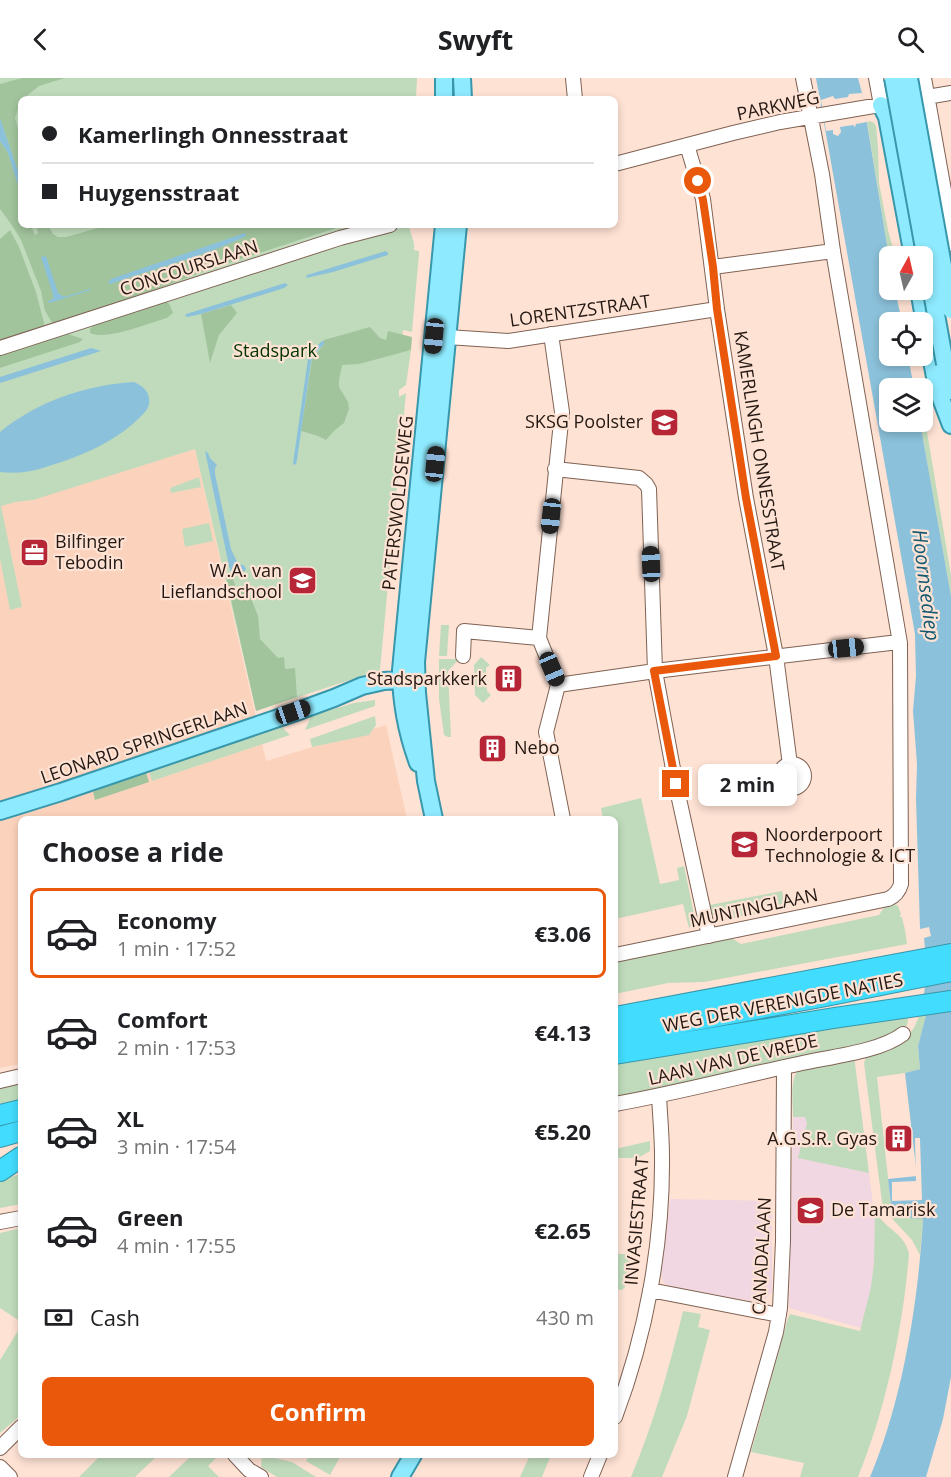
<!DOCTYPE html>
<meta charset="utf-8">
<style>
:root{--surface:#fff;--page:#f2f2f2;--text:#202124;--muted:#757577;--line:#e0e0e0;--accent:#ea580c}
body{margin:0;font-family:"Open Sans",sans-serif;background:var(--page);color:var(--text);height:100vh;display:flex;flex-direction:column;font-size:22px;white-space:nowrap}
*{box-sizing:border-box;margin:0}
p{font-size:20px;color:var(--muted)}
.icon{flex:none;width:33px;height:33px;fill:none;stroke:currentColor;stroke-width:2;stroke-linecap:round;stroke-linejoin:round}
.map{position:relative;flex:1;overflow:hidden}
.side{position:absolute;left:18px;top:738px;width:600px;height:642px;display:flex;flex-direction:column;background:var(--surface);border-radius:9px;box-shadow:0 3px 9px #0003}
.side>*{flex:none}
.hud{position:absolute;left:18px;top:18px;width:600px;height:132px;border-radius:9px;box-shadow:0 3px 9px #0003;display:grid;align-content:center;height:132px;padding:0 24px;background:var(--surface)}
.needle{width:39px;rotate:8deg}
.tools{position:absolute;left:879px;top:168px;display:grid;gap:12px}
.tools a{display:grid;place-items:center;width:54px;height:54px;border-radius:9px;background:var(--surface);box-shadow:0 3px 9px #0003;font-size:30px}
.end{position:absolute;width:27px;height:27px;margin:-14px;border:8px solid #ea580c;background:#fff;box-shadow:0 0 0 3px #fff}
.from{border-radius:50%}
.bubble{position:absolute;height:42px;border-radius:9px;background:var(--surface);box-shadow:0 3px 9px #0003;font-size:20px;font-weight:700;line-height:42px;text-align:center}
.car{position:absolute;width:18px;height:36px;margin:-18px -9px;border-radius:8px;box-shadow:0 0 4px 2px #0007;background:linear-gradient(#222 24%,#8ab4d8 0 40%,#222 0 76%,#8ab4d8 0 86%,#222 0)}
.hud b{display:flex;align-items:center;gap:21px;height:57px;font-size:22px}
.hud b+b{border-top:2px solid var(--line)}
.hud i{width:15px;height:15px;background:var(--text)}
ul{padding:0;list-style:none}
li{display:flex;align-items:center;gap:18px;height:90px;margin:0 12px 9px;padding:0 12px;border:3px solid transparent;border-radius:9px}
li div{flex:1}
li b{display:block;font-size:22px}
li em{font-style:normal;font-weight:700}
li.selected{border-color:var(--accent)}
li>.icon{width:54px;height:54px;stroke-width:1.5}
h2{padding:0 24px;font-size:27px;line-height:72px}
.pay{display:flex;align-items:center;gap:15px;height:66px;padding:0 24px;font-size:22px}
.pay p{margin-inline-start:auto}
.button{display:flex;gap:12px;margin-top:auto;padding:12px 24px}
.button a{flex:1;height:69px;border-radius:9px;background:var(--accent);color:#fff;font-size:24px;font-weight:700;line-height:69px;text-align:center}
header{display:flex;justify-content:space-between;align-items:center;height:78px;padding:0 24px;background:var(--surface);font-size:27px;font-weight:700}
.map>svg:first-child{display:block}
</style>
<header><svg class="icon" aria-label="back" viewBox="0 0 24 24"><path d="M15 5l-7 7 7 7"/></svg>Swyft<svg class="icon" aria-label="search" viewBox="0 0 24 24"><circle cx="10" cy="10" r="6"/><path d="M15 15l6 6"/></svg></header>
<div class="map">
<svg width="951" height="1399" viewBox="0 0 951 1399">
<rect width="100%" height="100%" fill="#fee2d4"/>
<path fill="#fbd3bd" d="M195,371L266,683L386,647L407,741H21V986L0,990V428Z"/>
<path fill="#f0d7e1" d="M854,978L873,1127L880,1141L885,1145L872,1253L789,1230L794,999L796,994Z
M670,1121L772,1123V1214L761,1225L669,1208L664,1205L661,1197Z"/>
<path fill="#c0dbbc" d="M0,0H417L416,21H21V147H409C410,157 415,161 414,172L419,173V176L412,254L403,252L402,274L411,272L406,307L399,312V319L406,315L380,592L256,633L195,371L33,422L16,424L1,428L22,529L10,532L0,481Z
M870,43L874,45L876,48L878,70L879,105L888,152L895,178L889,179L867,44Z
M923,330L951,497V518L920,344H922Z
M199,399L201,409L171,415L170,410Z
M209,445L213,463L185,469L182,451Z
M441,547H449L447,578H439Z
M481,579L490,587L486,590L487,613L491,617L483,625L475,617L474,587Z
M439,581H459L448,593L451,659H448L444,657L439,621Z
M375,622V628L305,652L311,638L354,625Z
M375,638L376,647L369,657L312,669L310,661Z
M281,648L290,657L152,703L149,693Z
M641,720L660,806L679,802L677,790L684,788L695,841L693,846L689,850L683,826L615,841V816L618,815L615,799V741H603L601,730Z
M782,813L786,830L723,842L712,836L710,827Z
M895,826L898,828L901,836L900,837V839H902L905,852L907,866L704,904L668,905L615,916V882H617L618,884L622,883L621,880L730,859L741,866L879,837L885,828Z
M923,924L926,937L918,968L920,991L905,995L877,999L891,1127L898,1139L923,1140L920,1177L912,1162L884,1132L882,1124L864,985L867,976C903,964 913,964 923,924Z
M908,938C909,949 903,954 895,959L615,1022V983Z
M854,978L869,1095L798,1080L807,1045L805,1039H793C793,1023 789,1001 800,990Z
M21,1003V1023L0,1028V1008Z
M650,1063V1073L638,1080H618L615,1138V1071Z
M21,1096V1126L0,1130V1102Z
M875,1131C876,1134 878,1138 880,1140C890,1153 905,1157 909,1176C903,1250 886,1330 858,1399H800L804,1385L751,1374L788,1240L790,1236L860,1253L871,1209L874,1185Z
M21,1150V1244L0,1230V1155Z
M615,1176H626L630,1180L625,1209L622,1212L615,1211Z
M683,1233L701,1236L698,1249L710,1252L687,1338L662,1399H631C654,1344 669,1291 683,1233Z
M21,1248V1337L0,1355V1282Z
M101,1377H158L135,1399H79Z
M192,1377H219L208,1388L219,1399H169Z
M262,1377L292,1384L316,1399H277L261,1389Z
M310,1377H341L330,1397L306,1383Z
M530,1377H551L542,1399H520Z"/>
<path fill="#a2c49d" d="M22,0H65L39,8L23,21H21L15,40L21,61V102L0,40V6Z
M0,63L8,75L21,117V147H31L35,157L38,155L36,147H48L53,156L58,159H66L109,147H345L216,189L127,222L53,246L45,233L41,213L21,162L11,146L0,131Z
M10,152L19,169L36,214L45,249L0,263V161Z
M166,223L170,227L173,235L167,240C149,245 106,263 90,255V251L95,246Z
M231,227L237,235L219,257L210,285L201,236Z
M370,249L380,260L386,262L388,253L412,259L411,272L359,286L342,287L339,302V309L348,324L349,331L344,345L335,352L326,362L318,358L301,353L312,281L324,266V262Z
M65,255L83,261L80,264L0,290V276Z
M232,497L237,514L246,513L249,515L258,538L260,561L278,580L284,579L285,591L295,590L297,619L256,633L226,499Z
M146,694L149,704L95,722L93,714L110,706Z"/>
<path fill="#8bc1da" d="M816,0H858L862,15L889,179L890,212H895L902,244H890V278H908L914,310H890V344H920L951,518V1299L943,1341L926,1399H870C903,1321 918,1225 923,1141L898,1139L894,1136L891,1127L888,1101L917,1098L905,995L920,991L918,968L926,937L923,924L927,891L924,860L931,858L929,849L920,851L916,721L917,686L913,633L916,598L915,556Z
M0,40L21,102V117L8,75L0,63Z
M245,155L246,158C203,179 155,190 110,206L108,204L111,201Z
M386,173L388,175V177L333,194L306,200L307,197Z
M46,178L58,215L64,219L90,211L91,212L49,225L48,223L53,221V216L41,179Z
M285,205L288,207L284,210L201,236L188,239L185,238L186,236L199,232Z
M322,263H324V266L314,276L311,284L297,382L296,386L294,387L293,385L308,281L313,272Z
M91,270L101,273L0,305V299Z
M134,304C141,307 148,312 149,320C151,331 143,336 136,343C111,366 79,379 46,389C32,394 15,396 0,394V354C38,323 86,307 134,304Z
M205,373L208,375L210,380L217,387L215,390V396L231,471L238,486L243,487L246,490L245,493L232,497L229,488Z"/>
<path fill="#fee2d4" d="M862,15L867,44L856,46L855,49L853,47L840,49L841,54L838,58L833,56V52L826,53L821,22L833,18L835,21L848,19L849,16Z
M915,1060H920L922,1122L892,1123V1104L916,1103Z"/>
<g fill="none" stroke-linecap="round" stroke-linejoin="round">
<defs>
<path id="minor" d="M573,0L575,21
M876,0L881,27
M924,0L950,146L949,153L951,166
M687,67L703,121L717,231L746,420L776,578L790,687
M615,86L733,55L780,44L951,15
M713,189L833,173
M551,256L562,334L539,560L558,607L546,654L563,741
M447,259L508,263L717,231
M0,270L340,160L390,147
M555,391L639,400L646,406L649,411L655,593L676,707L709,858
M463,578L464,553L539,560
M558,607L655,593L890,565H900
M780 698a12 12 0 1 1 24 0a12 12 0 1 1-24 0Z
M615,877L888,821C895,818 899,813 901,806L900,565L833,173L822,96L803,0
M0,1003L21,998
M615,1026C677,1015 737,999 798,986C828,979 880,974 903,956
M0,1144L21,1140
M650,1212L779,1237
M615,1339C646,1257 663,1166 662,1078C662,1058 660,1038 659,1018
M0,1370L21,1349
M235,1377L249,1392L261,1399
M0,1389L10,1399
M591,1399L600,1377
M735,1399L776,1254L780,1230L783,1163L784,990"/>
<path id="major" d="M444,0V21
M462,0L463,21
M881,27L887,39L913,178
M919,212L937,310L951,347
M945,286L951,313
M418,685C407,655 401,624 401,592L444,147
M0,733L61,714L293,635L334,620L362,608L384,603L401,602L410,605
M434,741L426,703L417,615L416,584L458,147
M400,1399L413,1377"/>
<path id="highway" d="M615,939L951,876
M615,957L826,918L951,893
M615,976L834,940L951,923
M0,1037L21,1032
M0,1059L21,1053
M0,1093L21,1079"/>
</defs>
<use href="#minor" stroke="#7f6253" stroke-width="16"/>
<use href="#major" stroke="#3897ab" stroke-width="20"/>
<use href="#highway" stroke="#3897ab" stroke-width="22"/>
<use href="#minor" stroke="#fff" stroke-width="14"/>
<use href="#major" stroke="#8eeafe" stroke-width="16"/>
<use href="#highway" stroke="#42dcfe" stroke-width="20"/>
<defs>
<path id="major-bridge" d="M893,0L945,286
M909,0L951,232"/>
</defs>
<use href="#major-bridge" stroke="#3897ab" stroke-width="20" stroke-linecap="butt"/>
<use href="#major-bridge" stroke="#8eeafe" stroke-width="16"/>
</g>
<g fill="none" stroke-linecap="round" stroke-linejoin="round">
<path stroke="#ea580c" stroke-width="8" d="M676,706L654,593L776,578L746,420L717,231L713,189L703,122L698,103"/>
</g>
<defs>
<symbol id="school-square" viewBox="-11 -11 22 22"><rect x="-9" y="-9" width="18" height="18" rx="4" fill="#b72636" stroke="#fee2d4"/><path d="M0-5L7-2L0 1L-7-2ZM-4 1L0 2.5L4 1V4Q0 6-4 4Z" fill="#fff"/></symbol>
<symbol id="office-square" viewBox="-11 -11 22 22"><rect x="-9" y="-9" width="18" height="18" rx="4" fill="#b72636" stroke="#fee2d4"/><path d="M-6-3h4V-5.5h4V-3h4V5H-6ZM-1-4.5V-3h2v-1.5ZM-6 0V1H6V0Z" fill="#fff"/></symbol>
<symbol id="building-square" viewBox="-11 -11 22 22"><rect x="-9" y="-9" width="18" height="18" rx="4" fill="#b72636" stroke="#fee2d4"/><path d="M-4-6H4V6H1V3H-1V6H-4ZM-2.5-4.3h1.7v1.8h-1.7ZM.8-4.3h1.7v1.8H.8ZM-2.5-1h1.7V.8h-1.7ZM.8-1h1.7V.8H.8Z" fill="#fff"/></symbol>
<symbol id="university-square" viewBox="-11 -11 22 22"><rect x="-9" y="-9" width="18" height="18" rx="4" fill="#b72636" stroke="#fee2d4"/><path d="M0-5L7-2L0 1L-7-2ZM-4 1L0 2.5L4 1V4Q0 6-4 4Z" fill="#fff"/></symbol>
</defs>
<g fill-rule="evenodd">
<use href="#school-square" x="648" y="328" width="33" height="33"/>
<use href="#office-square" x="18" y="458" width="33" height="33"/>
<use href="#school-square" x="286" y="486" width="33" height="33"/>
<use href="#building-square" x="492" y="584" width="33" height="33"/>
<use href="#building-square" x="476" y="654" width="33" height="33"/>
<use href="#university-square" x="728" y="750" width="33" height="33"/>
<use href="#building-square" x="882" y="1044" width="33" height="33"/>
<use href="#school-square" x="794" y="1116" width="33" height="33"/>
</g>
<g text-anchor="middle" stroke-width="4.5" stroke-linejoin="round" paint-order="stroke">
<g font-size="18" fill="#241812" stroke="#fee2d4">
<text transform="translate(778 28) rotate(-12)" y="6">PARKWEG</text>
<text transform="translate(189 190) rotate(-18)" y="6">CONCOURSLAAN</text>
<text transform="translate(580 233) rotate(-8)" y="6">LORENTZSTRAAT</text>
<text transform="translate(759 373) rotate(81)" y="6">KAMERLINGH ONNESSTRAAT</text>
<text transform="translate(398 425) rotate(-84)" y="6">PATERSWOLDSEWEG</text>
<text transform="translate(144 665) rotate(-19)" y="6">LEONARD SPRINGERLAAN</text>
<text transform="translate(754 830) rotate(-12)" y="6">MUNTINGLAAN</text>
<text transform="translate(783 925) rotate(-11)" y="6">WEG DER VERENIGDE NATIES</text>
<text transform="translate(733 982) rotate(-13)" y="6">LAAN VAN DE VREDE</text>
<text transform="translate(637 1143) rotate(-85)" y="6">INVASIESTRAAT</text>
<text transform="translate(762 1178) rotate(-87)" y="6">CANADALAAN</text>
</g>
<g font-size="18" fill="#023400" stroke="#fee2d4">
<text x="275" y="279">Stadspark</text>
</g>
<g font-size="18" fill="#241812" stroke="#fee2d4" text-anchor="end">
<text x="643" y="350">SKSG Poolster</text>
<text x="55" y="470" text-anchor="start">Bilfinger<tspan x="55" dy="21">Tebodin</tspan></text>
<text x="282" y="499">W.A. van<tspan x="282" dy="21">Lieflandschool</tspan></text>
<text x="487" y="607">Stadsparkkerk</text>
<text x="514" y="676" text-anchor="start">Nebo</text>
<text x="765" y="763" text-anchor="start">Noorderpoort<tspan x="765" dy="21">Technologie &amp; ICT</tspan></text>
<text x="877" y="1067">A.G.S.R. Gyas</text>
<text x="831" y="1138" text-anchor="start">De Tamarisk</text>
</g>
<g font-size="20" font-style="italic" fill="#135972" stroke="#fee2d4">
<text transform="translate(926 507) rotate(83)" y="7">Hoornsediep</text>
</g>
</g>
</svg>
<div class="tools">
<a><svg class="needle" viewBox="-14 -14 28 28"><path d="M0-13l5 13h-10z" fill="#e53935"/><path d="M0 13l5-13h-10z" fill="#757577"/></svg></a>
<a><svg class="icon" aria-label="locate" viewBox="0 0 24 24"><circle cx="12" cy="12" r="6"/><path d="M12 2v4M12 18v4M2 12h4M18 12h4"/></svg></a>
<a><svg class="icon" aria-label="layers" viewBox="0 0 24 24"><path d="M12 4l9 5-9 5-9-5zM3 14l9 5 9-5"/></svg></a>
</div>
<i class="end from" style="left:698px;top:103px"></i>
<i class="end" style="left:676px;top:706px"></i>
<div class="bubble" style="left:698px;top:686px;width:99px">2 min</div>
<i class="car" style="left:434px;top:258px;rotate:186deg"></i>
<i class="car" style="left:435px;top:386px;rotate:6deg"></i>
<i class="car" style="left:551px;top:438px;rotate:186deg"></i>
<i class="car" style="left:651px;top:486px;rotate:358deg"></i>
<i class="car" style="left:846px;top:570px;rotate:84deg"></i>
<i class="car" style="left:552px;top:591px;rotate:157deg"></i>
<i class="car" style="left:293px;top:634px;rotate:71deg"></i>
<div class="hud">
<b><i class="from"></i>Kamerlingh Onnesstraat</b>
<b><i></i>Huygensstraat</b>
</div>
<section class="side">
<h2>Choose a ride</h2>
<ul>
<li class="selected"><svg class="icon" aria-label="car" viewBox="0 0 24 24"><path d="M5 17H2v-5l4-1 3-4h7l3 4 3 1v5h-3M9 17h6M6 11h13"/><circle cx="7" cy="17" r="2"/><circle cx="17" cy="17" r="2"/></svg><div><b>Economy</b><p>1 min · 17:52</p></div><em>€3.06</em></li>
<li><svg class="icon" aria-label="car" viewBox="0 0 24 24"><path d="M5 17H2v-5l4-1 3-4h7l3 4 3 1v5h-3M9 17h6M6 11h13"/><circle cx="7" cy="17" r="2"/><circle cx="17" cy="17" r="2"/></svg><div><b>Comfort</b><p>2 min · 17:53</p></div><em>€4.13</em></li>
<li><svg class="icon" aria-label="car" viewBox="0 0 24 24"><path d="M5 17H2v-5l4-1 3-4h7l3 4 3 1v5h-3M9 17h6M6 11h13"/><circle cx="7" cy="17" r="2"/><circle cx="17" cy="17" r="2"/></svg><div><b>XL</b><p>3 min · 17:54</p></div><em>€5.20</em></li>
<li><svg class="icon" aria-label="car" viewBox="0 0 24 24"><path d="M5 17H2v-5l4-1 3-4h7l3 4 3 1v5h-3M9 17h6M6 11h13"/><circle cx="7" cy="17" r="2"/><circle cx="17" cy="17" r="2"/></svg><div><b>Green</b><p>4 min · 17:55</p></div><em>€2.65</em></li>
</ul>
<div class="pay"><svg class="icon" aria-label="cash" viewBox="0 0 24 24"><path d="M3 7h18v10H3z"/><circle cx="12" cy="12" r="2"/></svg>Cash<p>430 m</p></div>
<div class="button"><a>Confirm</a></div>
</section>
</div>
